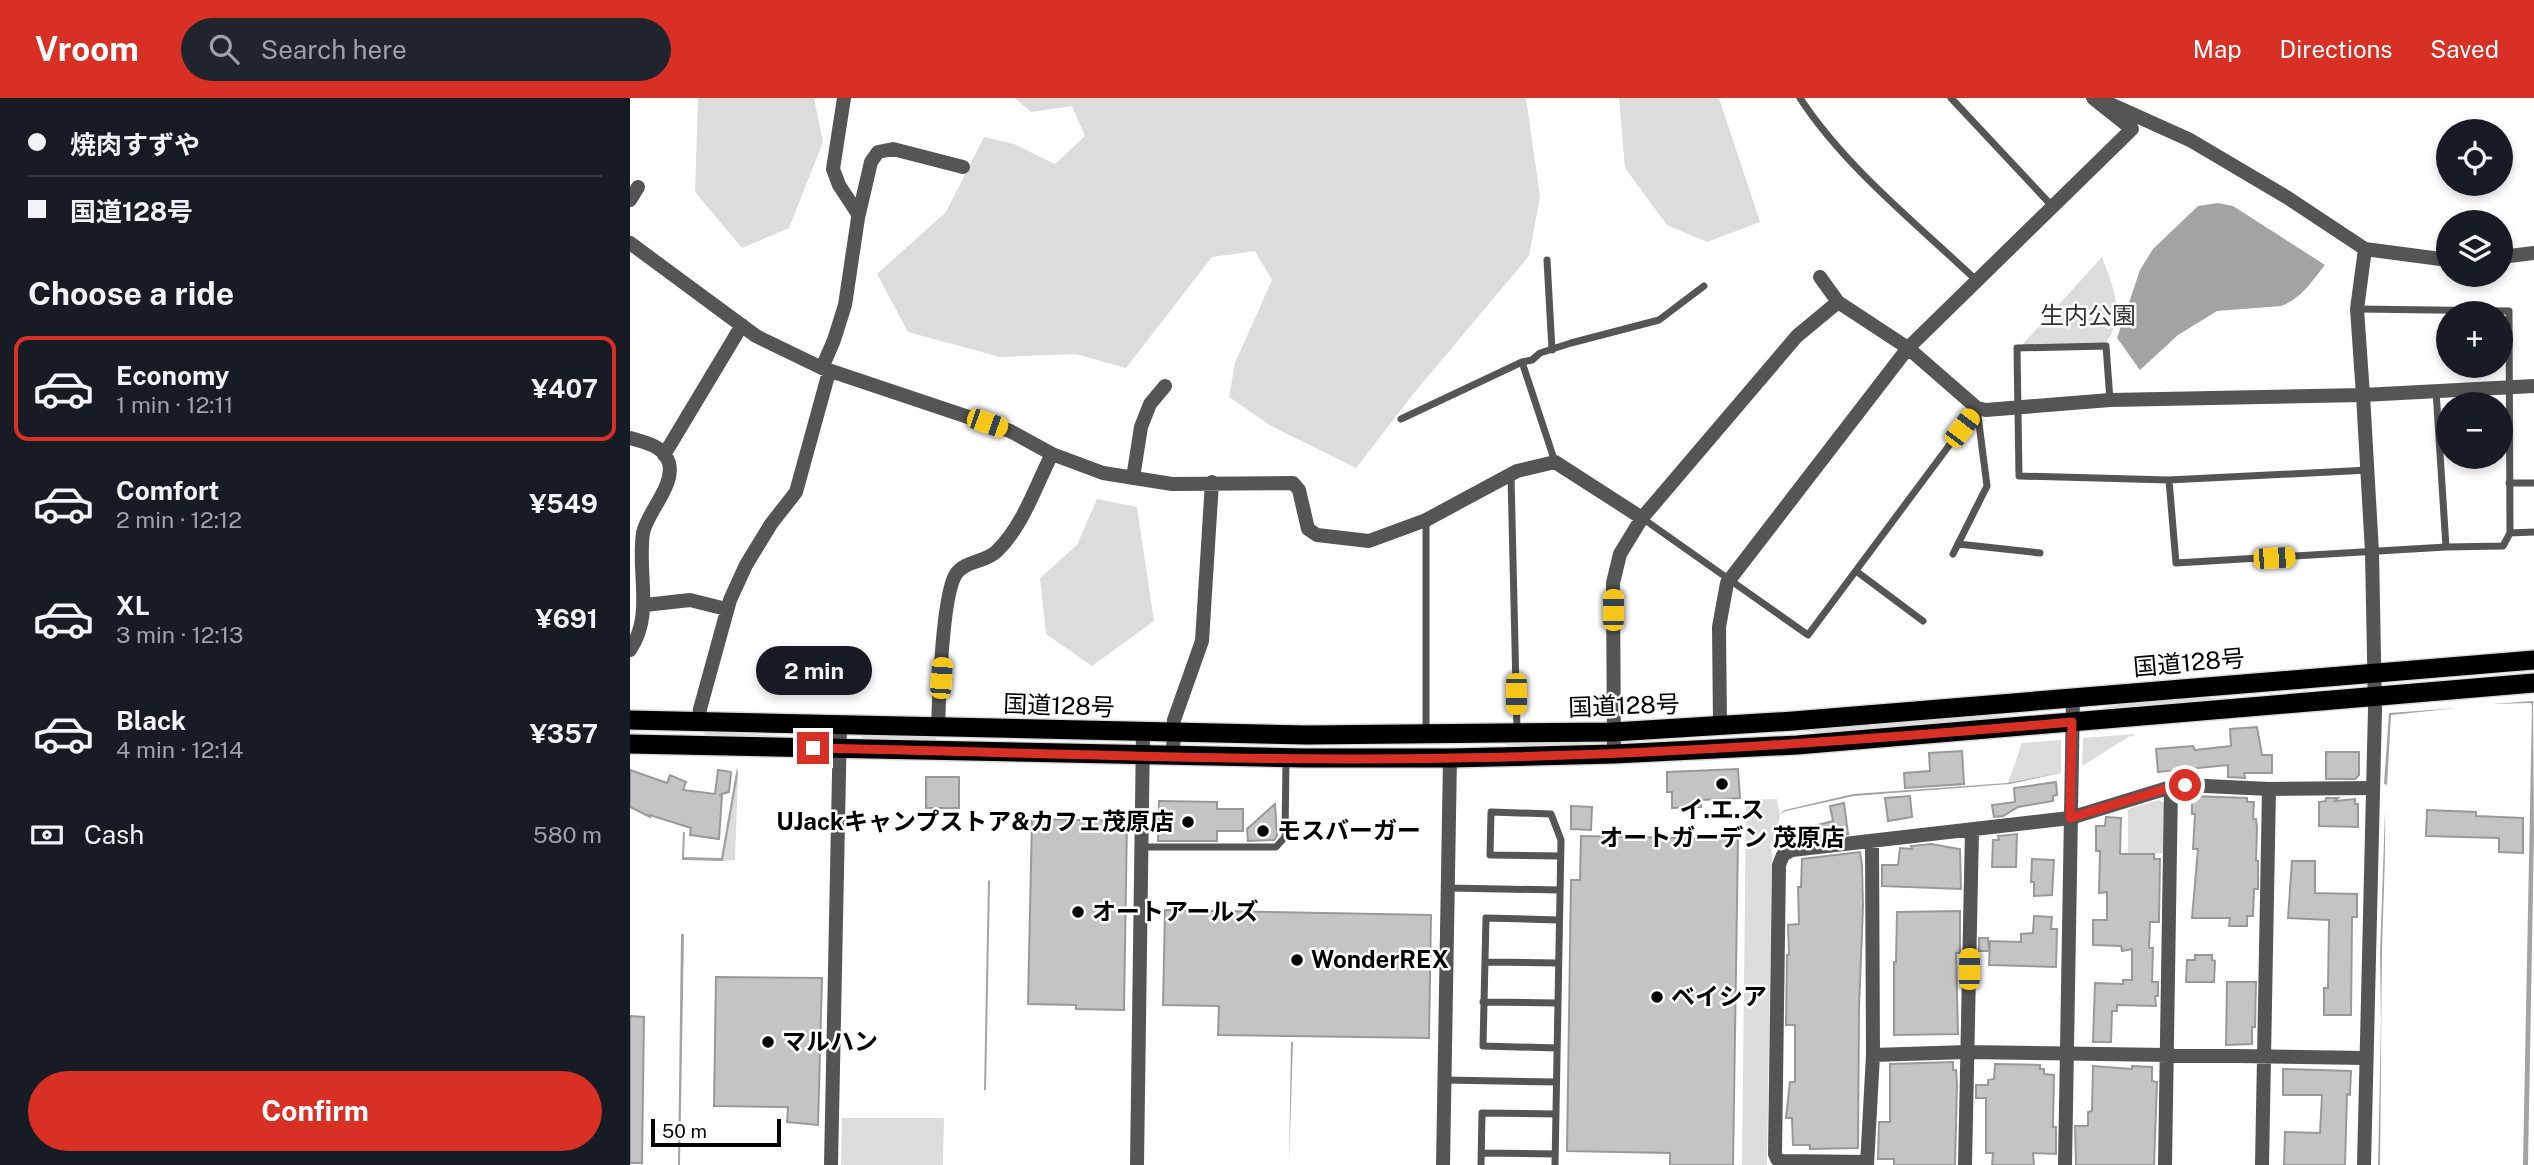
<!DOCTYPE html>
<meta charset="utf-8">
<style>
:root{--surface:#171b24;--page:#20242c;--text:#f1f3f6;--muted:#9ea1a6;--line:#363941;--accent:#d93025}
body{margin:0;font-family:"Public Sans","Noto Sans JP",sans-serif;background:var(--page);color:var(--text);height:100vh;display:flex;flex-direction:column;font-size:26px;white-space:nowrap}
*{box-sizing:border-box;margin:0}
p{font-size:23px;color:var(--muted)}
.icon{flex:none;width:38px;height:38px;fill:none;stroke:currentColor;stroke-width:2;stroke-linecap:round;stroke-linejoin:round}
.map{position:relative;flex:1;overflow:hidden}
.side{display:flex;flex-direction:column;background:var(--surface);width:630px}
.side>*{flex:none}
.guide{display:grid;align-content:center;height:154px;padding:0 28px;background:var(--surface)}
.tools{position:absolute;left:1806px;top:21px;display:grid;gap:14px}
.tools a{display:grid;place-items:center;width:77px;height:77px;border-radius:50%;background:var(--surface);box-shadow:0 4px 10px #0003;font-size:35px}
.scale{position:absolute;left:21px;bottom:18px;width:130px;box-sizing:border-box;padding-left:7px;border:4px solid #000;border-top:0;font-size:19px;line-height:24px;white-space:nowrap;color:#000;-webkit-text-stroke:5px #fff;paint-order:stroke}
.end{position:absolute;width:32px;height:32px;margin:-16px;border:9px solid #d93025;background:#fff;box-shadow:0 0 0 4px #fff}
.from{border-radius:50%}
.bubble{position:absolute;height:49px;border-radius:24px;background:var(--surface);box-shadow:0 4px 10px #0003;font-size:23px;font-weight:700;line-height:49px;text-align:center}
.car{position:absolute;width:21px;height:42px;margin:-21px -10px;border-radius:9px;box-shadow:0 0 5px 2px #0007;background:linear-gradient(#f5c518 24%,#345 0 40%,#f5c518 0 76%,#345 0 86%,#f5c518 0)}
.guide b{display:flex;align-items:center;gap:24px;height:66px;font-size:26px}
.guide b+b{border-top:2px solid var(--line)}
.guide i{width:18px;height:18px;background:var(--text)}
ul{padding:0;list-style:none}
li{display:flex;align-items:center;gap:21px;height:105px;margin:0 14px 10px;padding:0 14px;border:4px solid transparent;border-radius:14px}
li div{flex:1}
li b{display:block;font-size:26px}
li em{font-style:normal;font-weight:700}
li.active{border-color:var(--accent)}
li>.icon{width:63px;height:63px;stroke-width:1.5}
h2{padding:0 28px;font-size:32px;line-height:84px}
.pay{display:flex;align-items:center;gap:18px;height:77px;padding:0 28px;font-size:26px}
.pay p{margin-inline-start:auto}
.cta{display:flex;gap:14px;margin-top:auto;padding:14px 28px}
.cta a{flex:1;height:80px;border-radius:42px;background:var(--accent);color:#fff;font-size:28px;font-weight:700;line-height:80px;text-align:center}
header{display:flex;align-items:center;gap:42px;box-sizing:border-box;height:98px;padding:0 35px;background:var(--accent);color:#fff}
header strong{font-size:33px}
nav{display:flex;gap:38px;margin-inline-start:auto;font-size:24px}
.search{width:490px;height:63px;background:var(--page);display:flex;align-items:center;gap:18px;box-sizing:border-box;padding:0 24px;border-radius:38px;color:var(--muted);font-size:26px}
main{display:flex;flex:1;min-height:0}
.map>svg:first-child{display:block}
</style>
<header>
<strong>Vroom</strong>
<div class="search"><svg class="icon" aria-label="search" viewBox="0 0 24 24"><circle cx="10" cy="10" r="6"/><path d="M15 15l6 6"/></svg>Search here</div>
<nav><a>Map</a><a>Directions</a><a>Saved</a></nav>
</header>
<main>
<section class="side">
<div class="guide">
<b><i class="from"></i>焼肉すずや</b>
<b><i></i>国道128号</b>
</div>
<h2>Choose a ride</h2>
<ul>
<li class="active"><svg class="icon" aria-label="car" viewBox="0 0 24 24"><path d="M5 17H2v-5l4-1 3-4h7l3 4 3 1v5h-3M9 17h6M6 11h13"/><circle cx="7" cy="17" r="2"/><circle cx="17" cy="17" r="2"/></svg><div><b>Economy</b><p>1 min · 12:11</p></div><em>¥407</em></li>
<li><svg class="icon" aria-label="car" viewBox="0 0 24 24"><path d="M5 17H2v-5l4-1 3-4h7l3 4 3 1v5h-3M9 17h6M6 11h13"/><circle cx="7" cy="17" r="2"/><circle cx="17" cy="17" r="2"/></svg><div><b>Comfort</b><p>2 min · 12:12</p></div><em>¥549</em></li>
<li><svg class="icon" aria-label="car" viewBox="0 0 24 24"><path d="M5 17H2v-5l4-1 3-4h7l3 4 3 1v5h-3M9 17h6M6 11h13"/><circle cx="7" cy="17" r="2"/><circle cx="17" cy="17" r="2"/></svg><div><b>XL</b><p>3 min · 12:13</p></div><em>¥691</em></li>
<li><svg class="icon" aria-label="car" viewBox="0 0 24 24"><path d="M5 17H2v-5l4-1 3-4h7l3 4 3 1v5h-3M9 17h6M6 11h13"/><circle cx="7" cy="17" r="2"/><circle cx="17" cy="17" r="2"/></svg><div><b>Black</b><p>4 min · 12:14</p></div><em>¥357</em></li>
</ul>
<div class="pay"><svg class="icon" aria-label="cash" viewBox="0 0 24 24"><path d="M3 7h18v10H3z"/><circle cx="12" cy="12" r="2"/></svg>Cash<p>580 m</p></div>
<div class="cta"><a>Confirm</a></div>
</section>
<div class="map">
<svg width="1904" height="1067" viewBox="0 0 1904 1067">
<rect width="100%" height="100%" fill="#fff"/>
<path fill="#dcdcdc" d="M68,0H184L193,44L159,130L112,150L65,94Z
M385,0H896L910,99L899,158L784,295L726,370L641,328L599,299L605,265L642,182L625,153L582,159L496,270L446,256L370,259L278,234L247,176L316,114L354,39L384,46L425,66L455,38L442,8L401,14Z
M989,0H1089L1130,124L1077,144L1037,127L995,70Z
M1472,159C1483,189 1497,218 1475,246L1391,248Z
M467,401L507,409L524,523L462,568L416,536L410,480L447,447Z
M1551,599L1604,601L1465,612L1509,602Z
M1331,617L1383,618L1201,635L1170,633V631Z
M74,633L150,638L152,640L75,638Z
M1505,636L1502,639L1500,638L1452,668L1453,640Z
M233,637L304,638L306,641L302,643L233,640L231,638Z
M1431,642V675L1378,685L1392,645Z
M875,644H958L928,651L876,647Z
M108,677L105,762L93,763Z
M1147,701L1150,718L1142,752L1137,1067H1112L1116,702Z
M1529,702L1534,705L1533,755L1498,756V711Z
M212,1020H314L313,1067H211Z"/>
<path fill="#a3a3a3" d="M1588,105L1603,108L1695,167C1682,183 1671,201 1651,208L1587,213L1548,237L1510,272L1487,240L1510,172L1523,151L1568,108Z
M1903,603L1904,735L1898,1067H1893L1902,608L1901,605L1862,606Z
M1828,610L1761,617L1757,687L1754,686L1759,615Z
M107,669L108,677L93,763L52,762L53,734H55L54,759L91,760Z
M1431,675L1380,686L1224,698L1156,713L1149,716L1155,712L1223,696L1377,685Z
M1755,714C1756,760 1753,806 1752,853C1751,924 1751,996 1750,1067H1748L1751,922L1750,856Z
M358,782L360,783L356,992H354Z
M51,836H54L50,1067H48Z
M661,944H663L659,1067Z"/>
<path fill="#c4c4c4" stroke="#999" stroke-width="2" d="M1627,629L1632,657H1642V675H1614L1615,680L1598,679V667L1528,674L1526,651L1563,648L1565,652L1601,648L1600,631Z
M1332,653L1334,686L1275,690L1274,675L1300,673L1299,655Z
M1696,654H1729V677L1725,681H1696Z
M1108,671L1110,700L1071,702V709L1042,710V694H1037V674Z
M0,672L37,685L40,677L56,684L53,692L85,696L88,672L101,674L99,694L89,697H92L89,741L60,737L61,730L20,717V719L0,709Z
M296,679H329V710H296Z
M1426,684L1427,697L1423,698V703L1388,709L1373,718L1364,719L1362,707L1385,704L1384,690Z
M1280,698L1282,719L1258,723L1255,700Z
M1562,698L1617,700V704H1624L1623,721H1626L1627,730L1626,763H1628V791H1624L1623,818H1617V828H1599L1600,820H1562L1568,751H1563L1565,716H1562Z
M1696,700H1708L1705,703L1725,701V706H1728V729L1689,728V704L1696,703Z
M529,703L587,704V711H613V733H587V743H528Z
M1214,705L1218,736L1173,741V731L1203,723L1200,708Z
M645,706L647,738L644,742L618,743L617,731Z
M941,708L962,709L961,732L941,731Z
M1797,712L1846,714V718L1893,720V755L1869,754V740L1796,738Z
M1476,719L1491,720L1490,756H1524V761H1530L1529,824H1520L1519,850H1523L1522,884H1528V898H1525L1526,908L1487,907V913H1482L1481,944H1463L1465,885L1493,886V882H1502V851L1492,853L1491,848L1463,847V822H1477V794L1469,795L1470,753H1466V728H1475Z
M402,721L497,723L494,912L446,911V907L398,906Z
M1387,736L1386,769H1362L1363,742H1369L1368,738Z
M951,738L1108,741L1103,1067H1040V1055L937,1053L941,782H950Z
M1301,746L1330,751L1331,791L1252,788V767H1268L1270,750L1282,751L1281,748Z
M1230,754L1232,767L1233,808L1229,910L1228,1050L1180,1051V1047H1163L1162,1020H1156L1160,984H1165V927H1156L1157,857H1159L1158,827L1169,826L1168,789H1171L1172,761Z
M1402,761L1424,762L1422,797L1404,798V784H1401Z
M1662,763H1685V795L1727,796V819H1722L1721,917H1694V890H1698L1699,822L1658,820Z
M535,812L801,817L799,940L588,937L589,908L533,907Z
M1330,813V855H1326L1328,936L1264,937V864H1266L1267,814Z
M1404,818L1422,819L1421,831H1427L1426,869L1359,867L1360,843L1391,844V836L1403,835Z
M1349,840H1358L1359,853H1349Z
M1565,857H1582V862L1585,863L1584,884H1556L1557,862H1565Z
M86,879L192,880L188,1027L157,1024L158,1009L84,1008Z
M1597,884H1626L1625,929H1622V946L1596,947Z
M0,918L14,919L12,1065H0Z
M1323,964V972H1326L1327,987L1325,1067H1264V1061H1248L1249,1024H1260V966Z
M1365,966L1410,967V971H1414V976L1424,977L1423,1025V1029H1426V1056L1403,1055L1404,1067H1362L1363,1055H1356V1000H1346V987H1358V982L1364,981Z
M1463,968L1502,971V968L1522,969V983L1527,984L1524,1067H1446L1445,1028H1458V1014L1462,1013Z
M1653,971L1721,973L1720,997L1717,996L1715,1067H1654L1655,1034L1690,1035L1692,997H1653Z"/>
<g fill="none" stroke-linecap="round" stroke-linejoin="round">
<defs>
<path id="trunk" d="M0,622L677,637L983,634L1163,623L1904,562
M0,646L674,660H820L984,656L1167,647L1904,585"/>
</defs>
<use href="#trunk" stroke="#dbdbdb" stroke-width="22"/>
<path stroke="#555" stroke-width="7" d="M1170,0C1215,69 1287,126 1346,182
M1321,0L1423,109
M917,162L922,252
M1806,293L1816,449
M1480,302L1476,248L1387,250L1389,378L1539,382L1739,372
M771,321L892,264
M925,364L892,264L902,262L910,255L941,245L1029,222L1074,188
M881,378L887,632
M1539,382L1546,465L1816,449L1873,448L1880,435L1879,213L1728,211
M1879,385H1904
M1012,420L1178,537L1347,310
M796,423V635
M1880,435L1904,434
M1328,446L1410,455
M1323,456L1357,388L1347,310
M1226,473L1293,523
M512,749H646L655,739L656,661
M818,790L929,792
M855,864L928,865
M853,904L927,905
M927,950L853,948L856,820L928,822
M815,982L926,984
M851,1055L925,1056
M851,1067L852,1015L926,1016
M925,1067L931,742L921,716L861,714L860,757L930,758"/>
<path stroke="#555" stroke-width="14" d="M214,0L203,71L209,87L228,116
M1478,5L1560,42L1658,100L1735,151L1818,162
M0,102L8,89
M0,145L126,238L192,270L380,333L422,356L473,375L542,386L663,385L669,392L678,431L687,437L739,443L796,422L887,373L925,364L1012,420
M1871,159L1904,155
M1190,179L1208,204L1278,250L1347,310L1356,312L1480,302L1733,297L1904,288
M192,270L204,242L215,207L228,120L241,64L248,54L263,51L333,69
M1733,297L1727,211L1735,151
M0,340C16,345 33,347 39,365C45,388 17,414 13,435C7,475 24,517 0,552
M34,357L112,227
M503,380L511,329L520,306L535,288
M15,507L60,502L96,511
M69,624L70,611L100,502L116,467L141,426L166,394L199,274
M1090,628L1089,529L1097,485L1278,250L1502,31L1463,0
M308,629C309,600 312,497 326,476C336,462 355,465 367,453C393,428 406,387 422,356
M984,656L983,485L990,456L1012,420L1167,238L1208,204
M543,658L544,622L572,543L582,384
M1243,957L1337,954L1736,960
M1237,1064L1152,1063L1147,1061L1145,1056L1149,767L1153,757L1162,752L1440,720L1541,689L1555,687L1639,691L1743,690
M201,1067L210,627
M507,1067L513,635
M813,1067L820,660
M1237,1067L1243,957L1242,743
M1335,1067L1342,732
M1535,1067L1541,689
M1632,1067L1639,691"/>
<path stroke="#555" stroke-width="14" d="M1733,297L1742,454L1745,611L1734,1067
M1435,1067L1443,599"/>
<use href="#trunk" stroke="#000" stroke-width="19"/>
</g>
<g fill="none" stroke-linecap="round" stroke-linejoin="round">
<path stroke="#d93025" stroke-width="9" d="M183,650C396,654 610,664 823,660C1030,657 1236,642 1442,624L1440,720L1541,689L1555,687"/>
</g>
<g fill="#000" stroke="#fff" stroke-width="2.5">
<circle cx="1092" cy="686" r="7"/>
<circle cx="558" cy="724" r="7"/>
<circle cx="633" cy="733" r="7"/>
<circle cx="448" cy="814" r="7"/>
<circle cx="667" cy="862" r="7"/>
<circle cx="1027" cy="899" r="7"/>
<circle cx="138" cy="944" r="7"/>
</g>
<g text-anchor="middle" stroke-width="5" stroke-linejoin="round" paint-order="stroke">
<g font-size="24" fill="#333" stroke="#fff">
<text x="1458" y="226">生内公園</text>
</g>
<g font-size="24" fill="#000" stroke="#fff">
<text transform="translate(1559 565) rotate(-5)" y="8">国道128号</text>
<text transform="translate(429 608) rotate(2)" y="8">国道128号</text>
<text transform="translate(994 608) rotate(-2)" y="8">国道128号</text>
</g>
<g font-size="24" font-weight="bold" fill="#000" stroke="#fff" text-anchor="start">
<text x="1092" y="720" text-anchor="middle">イ.エ.ス<tspan x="1092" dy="28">オートガーデン 茂原店</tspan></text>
<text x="544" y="732" text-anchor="end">UJackキャンプストア&amp;カフェ茂原店</text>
<text x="647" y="741">モスバーガー</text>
<text x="462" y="822">オートアールズ</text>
<text x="681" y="870">WonderREX</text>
<text x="1041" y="907">ベイシア</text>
<text x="152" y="952">マルハン</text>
</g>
</g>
</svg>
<div class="tools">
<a><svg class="icon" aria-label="locate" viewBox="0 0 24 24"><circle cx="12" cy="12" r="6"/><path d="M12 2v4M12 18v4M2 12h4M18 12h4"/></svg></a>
<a><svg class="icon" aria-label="layers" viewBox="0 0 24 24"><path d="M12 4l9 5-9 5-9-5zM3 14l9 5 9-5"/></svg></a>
<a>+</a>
<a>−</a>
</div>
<div class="scale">50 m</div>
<i class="end from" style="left:1555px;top:687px"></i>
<i class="end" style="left:183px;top:650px"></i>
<div class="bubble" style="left:126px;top:548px;width:116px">2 min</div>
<i class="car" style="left:357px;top:325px;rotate:109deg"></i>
<i class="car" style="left:1332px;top:330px;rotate:37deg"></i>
<i class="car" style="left:1644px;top:460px;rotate:87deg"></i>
<i class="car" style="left:983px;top:512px;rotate:0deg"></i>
<i class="car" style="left:311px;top:580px;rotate:4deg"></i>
<i class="car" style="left:886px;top:596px;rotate:180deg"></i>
<i class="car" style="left:1339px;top:871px;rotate:1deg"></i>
</div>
</main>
